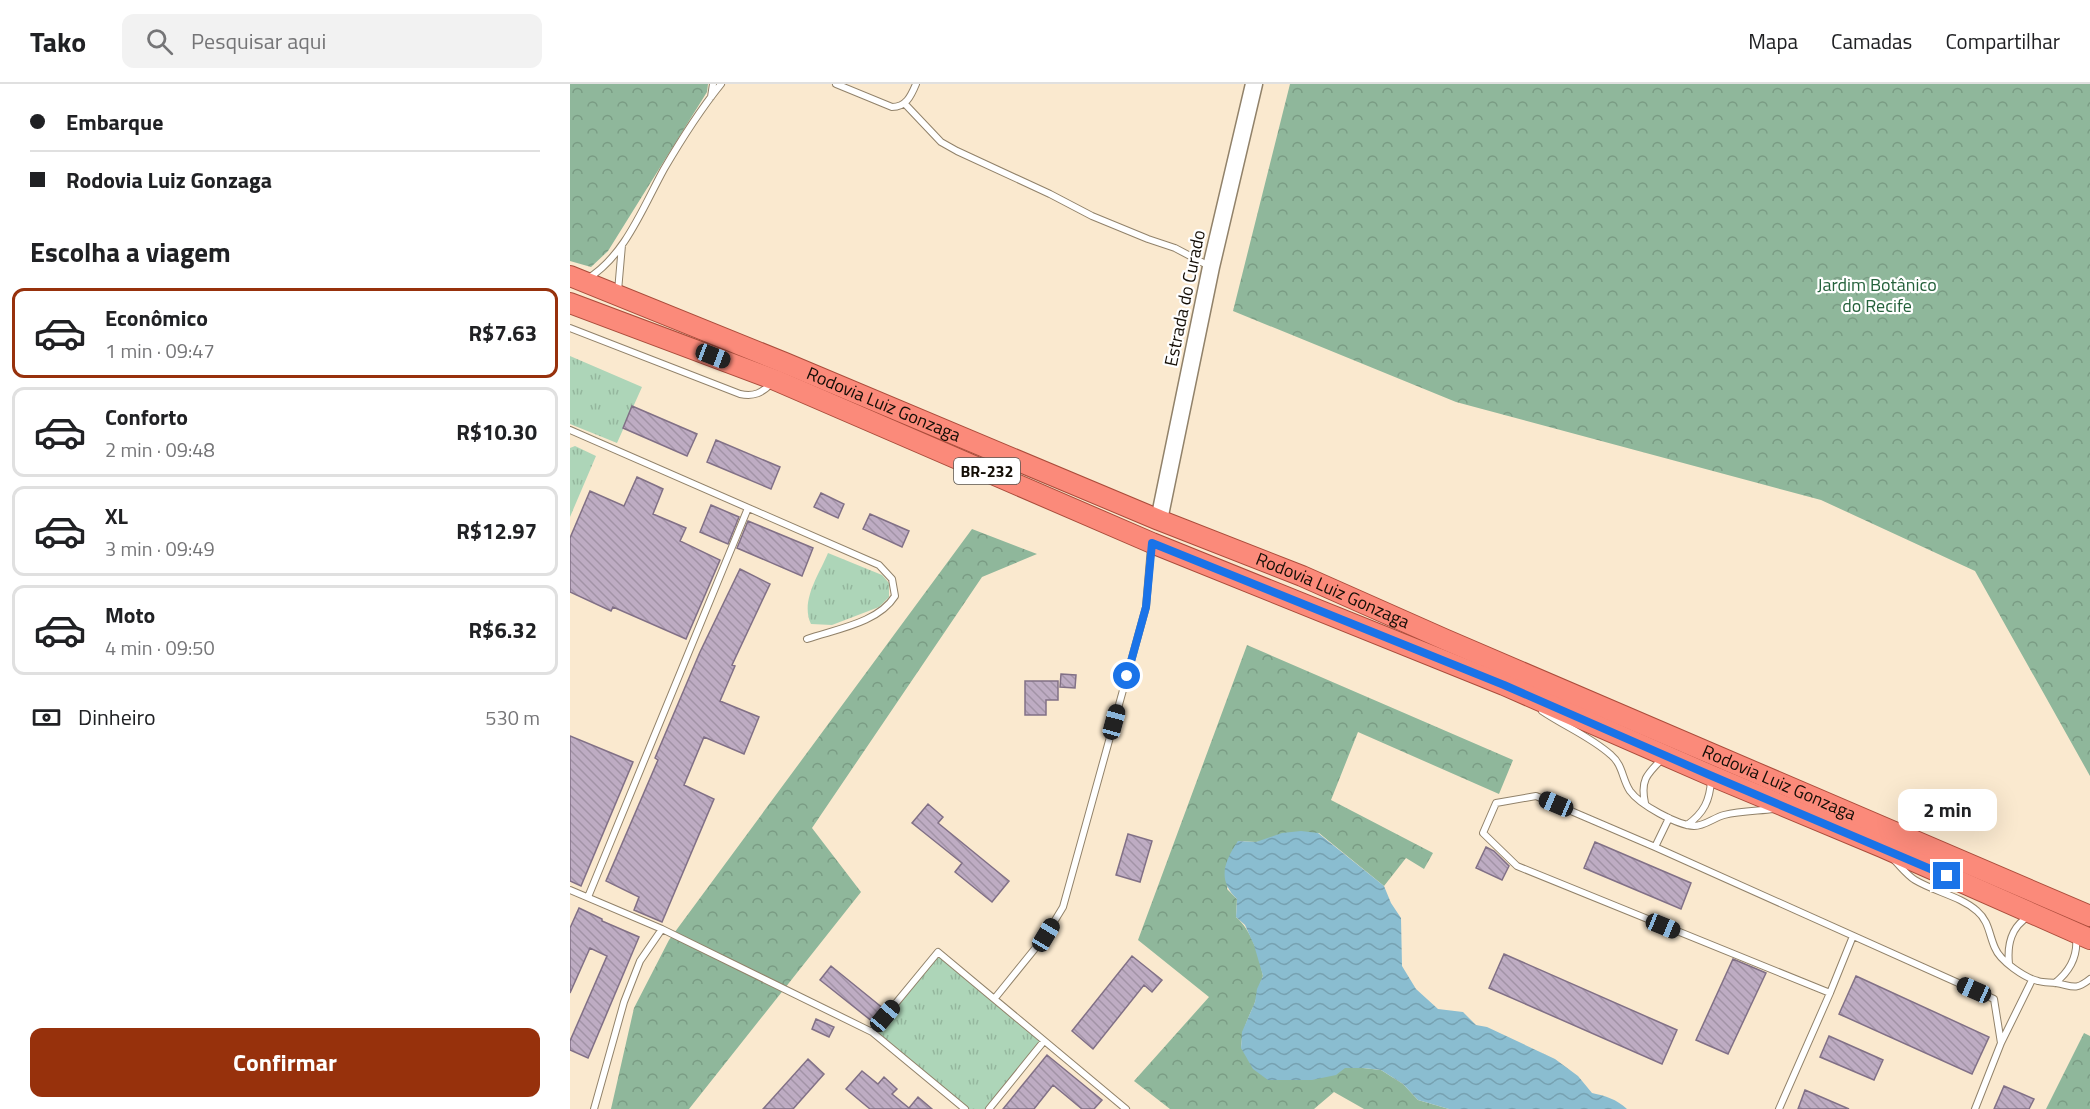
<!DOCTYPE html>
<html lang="pt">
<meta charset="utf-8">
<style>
:root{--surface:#fff;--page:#f2f2f2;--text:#202124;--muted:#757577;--line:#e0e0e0;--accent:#97310c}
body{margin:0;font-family:"Titillium Web",sans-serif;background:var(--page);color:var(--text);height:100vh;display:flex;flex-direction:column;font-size:22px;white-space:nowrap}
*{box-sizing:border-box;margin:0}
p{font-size:20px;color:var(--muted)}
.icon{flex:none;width:33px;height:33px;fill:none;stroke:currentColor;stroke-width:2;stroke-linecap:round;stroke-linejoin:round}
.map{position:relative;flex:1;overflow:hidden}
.side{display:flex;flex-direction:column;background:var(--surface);width:570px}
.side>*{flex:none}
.top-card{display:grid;align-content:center;height:132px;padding:0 30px;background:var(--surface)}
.end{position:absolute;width:27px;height:27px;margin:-14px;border:8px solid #1a73e8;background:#fff;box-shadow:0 0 0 3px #fff}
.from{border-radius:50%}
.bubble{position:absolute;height:42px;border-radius:12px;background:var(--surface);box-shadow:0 6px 24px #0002;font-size:20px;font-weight:700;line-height:42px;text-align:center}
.car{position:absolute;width:18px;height:36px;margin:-18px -9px;border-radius:8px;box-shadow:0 0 4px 2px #0007;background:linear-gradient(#222 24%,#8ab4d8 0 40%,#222 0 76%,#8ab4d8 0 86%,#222 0)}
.top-card b{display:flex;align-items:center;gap:21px;height:57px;font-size:22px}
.top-card b+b{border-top:2px solid var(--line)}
.top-card i{width:15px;height:15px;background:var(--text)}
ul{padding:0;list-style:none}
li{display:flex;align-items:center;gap:18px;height:90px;margin:0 12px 9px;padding:0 18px;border:3px solid var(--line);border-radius:12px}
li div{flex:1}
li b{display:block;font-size:22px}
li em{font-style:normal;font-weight:700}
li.on{border-color:var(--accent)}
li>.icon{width:54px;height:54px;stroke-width:1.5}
h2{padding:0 30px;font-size:27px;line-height:72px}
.pay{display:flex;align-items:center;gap:15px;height:66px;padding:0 30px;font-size:22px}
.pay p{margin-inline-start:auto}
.action{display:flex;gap:12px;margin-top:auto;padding:12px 30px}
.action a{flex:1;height:69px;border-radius:12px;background:var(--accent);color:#fff;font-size:24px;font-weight:700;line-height:69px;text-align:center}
header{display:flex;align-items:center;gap:36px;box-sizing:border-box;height:84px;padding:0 30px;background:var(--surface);border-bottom:2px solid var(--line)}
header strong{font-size:28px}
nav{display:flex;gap:33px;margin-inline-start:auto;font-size:21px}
.search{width:420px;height:54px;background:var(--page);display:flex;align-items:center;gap:15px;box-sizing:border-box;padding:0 21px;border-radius:12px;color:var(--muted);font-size:22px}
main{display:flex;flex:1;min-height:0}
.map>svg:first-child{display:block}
</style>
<header>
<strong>Tako</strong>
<div class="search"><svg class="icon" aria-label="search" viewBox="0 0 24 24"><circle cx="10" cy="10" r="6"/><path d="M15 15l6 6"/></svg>Pesquisar aqui</div>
<nav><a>Mapa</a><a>Camadas</a><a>Compartilhar</a></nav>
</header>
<main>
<section class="side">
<div class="top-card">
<b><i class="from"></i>Embarque</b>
<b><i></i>Rodovia Luiz Gonzaga</b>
</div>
<h2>Escolha a viagem</h2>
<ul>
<li class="on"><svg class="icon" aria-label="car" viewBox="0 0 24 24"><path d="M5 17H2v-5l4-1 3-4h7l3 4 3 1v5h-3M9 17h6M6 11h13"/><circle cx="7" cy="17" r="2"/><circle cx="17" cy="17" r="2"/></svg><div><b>Econômico</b><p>1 min · 09:47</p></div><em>R$7.63</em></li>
<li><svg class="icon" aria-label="car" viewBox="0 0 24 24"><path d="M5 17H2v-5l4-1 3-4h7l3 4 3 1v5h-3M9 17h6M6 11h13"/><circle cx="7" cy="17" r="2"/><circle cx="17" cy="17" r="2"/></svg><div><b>Conforto</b><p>2 min · 09:48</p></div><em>R$10.30</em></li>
<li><svg class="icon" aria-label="car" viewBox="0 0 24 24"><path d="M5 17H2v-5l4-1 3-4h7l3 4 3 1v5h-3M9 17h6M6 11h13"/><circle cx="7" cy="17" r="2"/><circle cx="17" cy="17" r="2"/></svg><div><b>XL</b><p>3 min · 09:49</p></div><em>R$12.97</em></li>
<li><svg class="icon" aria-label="car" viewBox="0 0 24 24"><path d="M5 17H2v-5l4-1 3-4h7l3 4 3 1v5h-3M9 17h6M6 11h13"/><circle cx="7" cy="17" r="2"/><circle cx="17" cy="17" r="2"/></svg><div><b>Moto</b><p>4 min · 09:50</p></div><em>R$6.32</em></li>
</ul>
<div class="pay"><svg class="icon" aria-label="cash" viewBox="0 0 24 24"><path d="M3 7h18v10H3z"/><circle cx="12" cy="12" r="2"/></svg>Dinheiro<p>530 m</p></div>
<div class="action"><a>Confirmar</a></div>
</section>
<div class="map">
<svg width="1520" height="1025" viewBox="0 0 1520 1025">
<defs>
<pattern id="grass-tufts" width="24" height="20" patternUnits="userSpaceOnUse" patternTransform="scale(1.5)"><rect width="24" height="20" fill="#add5b8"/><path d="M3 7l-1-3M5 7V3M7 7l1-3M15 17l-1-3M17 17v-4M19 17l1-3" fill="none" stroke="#94b69d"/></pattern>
<pattern id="forest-crowns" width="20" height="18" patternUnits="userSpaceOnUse" patternTransform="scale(1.5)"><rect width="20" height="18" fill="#8fb79b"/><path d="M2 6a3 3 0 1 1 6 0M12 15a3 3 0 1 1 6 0" fill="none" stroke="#7a9c84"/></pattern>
<pattern id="water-waves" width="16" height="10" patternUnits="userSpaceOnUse" patternTransform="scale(1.5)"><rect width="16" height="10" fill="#8abdd0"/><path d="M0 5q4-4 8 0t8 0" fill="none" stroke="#76a1b1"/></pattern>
<pattern id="building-back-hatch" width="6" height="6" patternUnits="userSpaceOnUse" patternTransform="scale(1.5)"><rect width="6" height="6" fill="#beacc3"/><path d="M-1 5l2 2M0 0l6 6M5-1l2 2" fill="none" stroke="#a293a6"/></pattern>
</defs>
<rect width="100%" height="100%" fill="#fae9cf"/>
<path fill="url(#grass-tufts)" d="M0,272L72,303L47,359L0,340Z
M5,362L26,372L0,433V364Z
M258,469L312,491L319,499V513L309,523L262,541L241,540C230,517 249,491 258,469Z
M368,868L474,957L419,1025H395L302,948Z"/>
<path fill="url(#forest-crowns)" d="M0,0H138L137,8L38,167L21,183L0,177Z
M720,0H1520V692L1405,487L1251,416L886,318L663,227Z
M402,445L467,470L412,493L242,744L291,808L119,1025H41L64,924L99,856Z
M677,561L943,676L929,710L788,648L761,716L863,769L854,785L836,774L814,802L749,749L686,758L668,757L657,805L667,815L666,833C682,847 689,871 693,892C689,901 688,911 684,921C677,936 672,947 671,964L775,984H793L811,986L833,1000L848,1016L879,1025H794L764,1008L744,1025H600L564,997L639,913L568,856Z
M1514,949L1520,952V1025H1476Z"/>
<path fill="url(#water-waves)" d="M731,747L748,749L814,802L821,819L831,834L832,882L846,905L868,925L893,928L906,941L917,943L985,975L1008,992L1022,1009C1036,1012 1046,1015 1057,1025H879L848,1016L833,1000L811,986L793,984H775L766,991L742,996H698L683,985L671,964L672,948L685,918L687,905L693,892L684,861L675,841L666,833L667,815C647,796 654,778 668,757L686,758L712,749Z"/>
<path fill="url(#building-back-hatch)" stroke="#817086" stroke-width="1.5" d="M62,322L127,350L117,372L53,344Z
M146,356L210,383L201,405L137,378Z
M67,393L93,405L83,430L116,444L110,457L150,476L116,555L43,523L41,527L0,508V454L20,407L54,422Z
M251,409L274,420L268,434L244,423Z
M141,421L169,433L158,460L130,448Z
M300,430L339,447L332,463L293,445Z
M178,437L243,464L232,492L167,464Z
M170,485L200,500L162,581L165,582L150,617L189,633L174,670L134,653L114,701L144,715L92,838L64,826L69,813L36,797L88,676L85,674L130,568Z
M491,590L506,591L505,604L490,603Z
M455,597H488V616H476V631H455Z
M0,652L63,678L11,802L0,797Z
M358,720L373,733L368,739L439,797L422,818L385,788L392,779L342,739Z
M558,750L582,757L570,798L546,791Z
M1025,758L1121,799L1111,825L1014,784Z
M916,763L924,767L939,782L932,796L906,784Z
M9,824L32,835V837L69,853L18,974L0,966V957L37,872L20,864L0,909V844Z
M934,870L1107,946L1092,980L919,904Z
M562,872L592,896L582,908L574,901L523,965L502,947Z
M1163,875L1196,889L1158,970L1126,956Z
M261,882L314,925L303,938L250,896Z
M1286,892L1419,953L1402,990L1269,930Z
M246,935L264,943L259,953L242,945Z
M1259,952L1313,976L1304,996L1250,973Z
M477,971L532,1016L524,1025H512L483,1001L464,1025H433Z
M238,975L254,990L223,1025H193Z
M292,987L308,1000L314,993L327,1005L322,1010L339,1024L348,1013L362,1025H300L276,1005Z
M1434,1002L1464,1015L1459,1025H1424Z
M1235,1006L1279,1025H1228Z"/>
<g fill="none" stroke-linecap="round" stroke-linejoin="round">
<defs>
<path id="service" d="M266,0L322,23C336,23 341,12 346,0
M141,13L143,0
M335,20L371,58L387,67L480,110L522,132L578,155L605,164L641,183
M17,195C55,172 73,123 94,85C111,56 130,26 151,0
M48,207L52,161
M0,244L170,310C184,313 192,309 202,299
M0,346L309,481L322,495L325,512C308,539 266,545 237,555
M972,627C994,642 1021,653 1041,671C1053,681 1052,695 1060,707C1070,721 1107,741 1124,742C1135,742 1143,734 1154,731C1170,727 1187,727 1204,725
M1075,719C1070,696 1077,690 1093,674
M1117,741C1134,729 1140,716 1141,696
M1085,763L1099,734
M1325,777C1331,783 1338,792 1345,796C1365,808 1390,812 1407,827C1419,837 1419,851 1425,864C1430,877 1455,894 1468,897C1474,899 1480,898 1486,899C1503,902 1505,907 1520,895
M0,806L92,845L302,948
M18,813L178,424
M1439,880C1437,860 1441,843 1459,832
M1485,899C1500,887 1508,872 1506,853
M1260,909L947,782L913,749L926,719L966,712L1085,763L1424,915L1431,959L1405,1025
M425,914L476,851L493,823L576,523L581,463
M1431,959L1462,896
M24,1025L54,918L70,877L92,845
M395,1025L302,948L368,868L556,1025
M419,1025L474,957
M1209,1025L1260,909L1283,852"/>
<path id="secondary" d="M589,436L641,183L684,0"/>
<g id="trunk">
<path id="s1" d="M0,192L215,279L589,436L732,492L874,555L1520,832"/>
<path d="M0,219L205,296L582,459L934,601L1142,692L1312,763L1520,855"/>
</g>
</defs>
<use href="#service" stroke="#91826a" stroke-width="8"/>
<use href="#secondary" stroke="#91826a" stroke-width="19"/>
<use href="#trunk" stroke="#aa4c3b" stroke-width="22"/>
<use href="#service" stroke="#fff" stroke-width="6"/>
<use href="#secondary" stroke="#fff" stroke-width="16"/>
<use href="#trunk" stroke="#fb8a7a" stroke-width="20"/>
</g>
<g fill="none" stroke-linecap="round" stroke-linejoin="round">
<path stroke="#1a73e8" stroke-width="8" d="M557,592L576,523L582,459L934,601L1142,692L1377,792"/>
</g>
<g text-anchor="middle" stroke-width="4.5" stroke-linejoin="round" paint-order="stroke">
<rect fill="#fff" stroke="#5a5651" stroke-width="1.5" x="384" y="374" width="66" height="26" rx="4.5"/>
<g font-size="16" font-weight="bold" fill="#140e06">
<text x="417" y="393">BR-232</text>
</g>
<g font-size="18" fill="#24613b" stroke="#fff">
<text x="1307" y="207">Jardim Botânico<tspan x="1307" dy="21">do Recife</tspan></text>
</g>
<g font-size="18" fill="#140e06" stroke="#fff">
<text transform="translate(615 214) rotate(-78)" y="6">Estrada do Curado</text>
<text dy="6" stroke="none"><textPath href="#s1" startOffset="339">Rodovia Luiz Gonzaga</textPath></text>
<text dy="6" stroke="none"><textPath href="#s1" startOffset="825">Rodovia Luiz Gonzaga</textPath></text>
<text dy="6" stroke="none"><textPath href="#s1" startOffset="1311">Rodovia Luiz Gonzaga</textPath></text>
</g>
</g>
</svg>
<i class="end from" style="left:557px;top:592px"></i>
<i class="end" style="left:1377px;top:792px"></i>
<div class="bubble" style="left:1328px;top:705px;width:99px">2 min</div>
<i class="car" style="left:143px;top:272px;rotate:111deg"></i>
<i class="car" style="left:544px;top:638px;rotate:15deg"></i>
<i class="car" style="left:986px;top:720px;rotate:293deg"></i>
<i class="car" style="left:1093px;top:842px;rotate:112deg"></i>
<i class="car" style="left:476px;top:851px;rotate:31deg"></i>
<i class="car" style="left:1404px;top:906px;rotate:294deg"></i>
<i class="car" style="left:315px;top:932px;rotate:40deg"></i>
</div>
</main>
